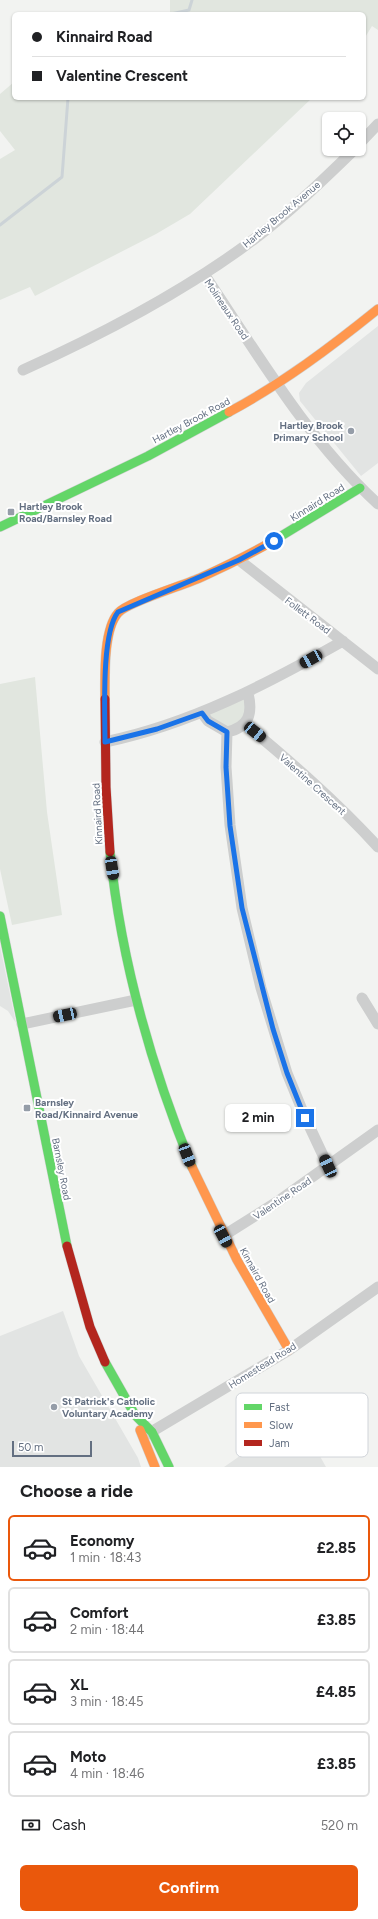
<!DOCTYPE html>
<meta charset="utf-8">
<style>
:root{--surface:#fff;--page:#f6f6f6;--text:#202124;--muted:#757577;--line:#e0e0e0;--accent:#ea580c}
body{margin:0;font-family:Figtree,sans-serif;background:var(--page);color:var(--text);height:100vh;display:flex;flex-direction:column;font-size:15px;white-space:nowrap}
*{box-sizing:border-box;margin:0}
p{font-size:13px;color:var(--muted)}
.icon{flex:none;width:22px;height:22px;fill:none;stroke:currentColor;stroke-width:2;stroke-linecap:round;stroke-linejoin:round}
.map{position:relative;height:1467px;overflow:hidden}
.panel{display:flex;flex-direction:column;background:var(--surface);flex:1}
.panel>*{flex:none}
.guide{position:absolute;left:12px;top:12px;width:354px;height:88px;border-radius:6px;box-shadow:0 1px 3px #0004;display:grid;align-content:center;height:88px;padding:0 20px;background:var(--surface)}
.buttons{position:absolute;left:322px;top:112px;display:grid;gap:8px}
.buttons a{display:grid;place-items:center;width:44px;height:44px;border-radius:6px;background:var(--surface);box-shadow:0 1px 3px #0004;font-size:20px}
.scale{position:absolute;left:12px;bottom:10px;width:80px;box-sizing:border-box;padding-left:4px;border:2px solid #636f81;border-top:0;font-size:11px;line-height:14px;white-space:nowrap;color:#636f81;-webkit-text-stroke:3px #fff;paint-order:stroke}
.end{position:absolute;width:18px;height:18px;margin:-9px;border:5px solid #1a73e8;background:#fff;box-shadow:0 0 0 2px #fff}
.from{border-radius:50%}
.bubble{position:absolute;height:28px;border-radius:6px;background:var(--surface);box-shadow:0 1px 3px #0004;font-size:13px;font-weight:700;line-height:28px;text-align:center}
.car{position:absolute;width:12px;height:24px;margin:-12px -6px;border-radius:5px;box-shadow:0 0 3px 1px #0007;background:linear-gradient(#222 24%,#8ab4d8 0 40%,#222 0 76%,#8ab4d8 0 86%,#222 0)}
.guide b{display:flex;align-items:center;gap:14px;height:38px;font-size:15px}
.guide b+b{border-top:1px solid var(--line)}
.guide i{width:10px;height:10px;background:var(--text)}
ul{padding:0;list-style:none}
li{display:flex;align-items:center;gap:12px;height:66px;margin:0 8px 6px;padding:0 12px;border:2px solid var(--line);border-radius:6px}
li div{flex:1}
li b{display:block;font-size:15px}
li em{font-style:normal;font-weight:700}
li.current{border-color:var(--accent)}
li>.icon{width:36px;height:36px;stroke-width:1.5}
h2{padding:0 20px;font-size:18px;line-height:48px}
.pay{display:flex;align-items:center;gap:10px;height:44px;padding:0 20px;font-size:15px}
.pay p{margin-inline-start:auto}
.action{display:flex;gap:8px;margin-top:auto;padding:8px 20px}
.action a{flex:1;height:46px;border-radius:6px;background:var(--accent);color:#fff;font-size:16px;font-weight:700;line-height:46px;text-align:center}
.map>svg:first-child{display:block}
</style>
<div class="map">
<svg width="378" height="1467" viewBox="0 0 378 1467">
<rect width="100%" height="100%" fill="#f2f3f1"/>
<path fill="#e2e4e3" d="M378,326V463L361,476L300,401L299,393L306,383Z
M0,946L16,1023L8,1011L0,1006Z
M63,1311L79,1356L138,1458L141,1467H0V1336Z
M294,1410L326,1467H224L237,1458Z"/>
<path fill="#e1e6df" d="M170,0H378V30L372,26L364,39V14H170Z
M14,82V98H312L190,214L156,234L35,296L30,287L0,300V159L15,150L0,131V94Z
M35,677L47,812L62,915L12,925L0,869V684Z
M246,697L245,719C229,732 221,727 208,714Z"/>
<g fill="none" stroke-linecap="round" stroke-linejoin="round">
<path stroke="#ccd3d7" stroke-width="3" d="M171,14L189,10L192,0
M0,225L62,177L68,98"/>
<defs>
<path id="fast" d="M0,527L148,456L229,412
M273,541L360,488
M110,852C121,961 151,1066 192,1167
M0,916L67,1246
M105,1362L135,1415L152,1432L169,1467"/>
<path id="slow" d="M229,412C283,383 331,347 378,309
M105,699C105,677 103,630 118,613C127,602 185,585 202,577C226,566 250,554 273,541
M192,1167L237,1260L289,1350
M140,1430L155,1467"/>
<path id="jam" d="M105,699L106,787L110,852
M67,1246L90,1327L105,1362"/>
</defs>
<use href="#fast" stroke="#cfd0d0" stroke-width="10"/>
<use href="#slow" stroke="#cfd0d0" stroke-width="10"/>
<use href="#jam" stroke="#cfd0d0" stroke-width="10"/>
<path stroke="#cdcece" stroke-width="11" d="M359,144L378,124
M204,274C257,353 307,439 378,504
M23,370C103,334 182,293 253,240C289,213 322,181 355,149
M239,560L378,669
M202,713L208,721L227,732C249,727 253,714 248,693
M245,724C292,763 337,802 378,847
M227,732L226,767L230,825L242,908L261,988L287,1073L305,1117L328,1166
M105,742C191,724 267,684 343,641
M362,998L378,1024
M22,1024L136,1000
M223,1236L277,1202L378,1130
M146,1435L289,1350L378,1287"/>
<use href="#fast" stroke="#63d668" stroke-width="9"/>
<use href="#slow" stroke="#ff974d" stroke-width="9"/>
<use href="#jam" stroke="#b3261e" stroke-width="9"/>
</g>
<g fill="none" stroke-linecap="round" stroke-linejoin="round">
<path stroke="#1a73e8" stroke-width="5" d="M274,541L239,560L118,612C101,634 105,712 105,742L157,729L202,713L208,721L227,732L226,767L230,826L242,908L273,1029L287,1073L305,1118"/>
</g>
<g fill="#959da8" stroke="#fff" stroke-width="1.5">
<circle cx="351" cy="431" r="4"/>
<rect x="7" y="508" width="8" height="8" rx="2"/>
<rect x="23" y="1104" width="8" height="8" rx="2"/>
<circle cx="54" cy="1407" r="4"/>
</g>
<g text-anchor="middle" stroke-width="4" stroke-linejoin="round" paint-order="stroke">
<g font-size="10" fill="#636f81" stroke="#fff">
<text transform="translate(281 214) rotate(-40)" y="4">Hartley Brook Avenue</text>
<text transform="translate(227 309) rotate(56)" y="4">Molineaux Road</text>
<text transform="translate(191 420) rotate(-28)" y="4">Hartley Brook Road</text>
<text transform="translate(317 502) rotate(-32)" y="4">Kinnaird Road</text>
<text transform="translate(308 615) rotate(37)" y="4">Follett Road</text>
<text transform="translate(313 784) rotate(42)" y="4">Valentine Crescent</text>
<text transform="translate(97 814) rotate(-93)" y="4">Kinnaird Road</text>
<text transform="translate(62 1169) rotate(79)" y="4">Barnsley Road</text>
<text transform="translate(282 1198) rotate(-34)" y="4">Valentine Road</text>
<text transform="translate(258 1275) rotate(61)" y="4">Kinnaird Road</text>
<text transform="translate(262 1365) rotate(-32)" y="4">Homestead Road</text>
</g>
<g font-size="10" font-weight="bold" fill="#636f81" stroke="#fff" text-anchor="start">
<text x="343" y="429" text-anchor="end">Hartley Brook<tspan x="343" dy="12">Primary School</tspan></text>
<text x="19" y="510">Hartley Brook<tspan x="19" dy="12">Road/Barnsley Road</tspan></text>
<text x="35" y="1106">Barnsley<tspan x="35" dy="12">Road/Kinnaird Avenue</tspan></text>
<text x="62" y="1405">St Patrick's Catholic<tspan x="62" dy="12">Voluntary Academy</tspan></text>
</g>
</g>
<rect x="236" y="1393" width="132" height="64" rx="6" fill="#fff" stroke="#d0d4d9" stroke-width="1"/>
<rect x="244" y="1404" width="18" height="6" fill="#63d668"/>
<rect x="244" y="1422" width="18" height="6" fill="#ff974d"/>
<rect x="244" y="1440" width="18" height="6" fill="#b3261e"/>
<g font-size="11" fill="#636f81">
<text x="269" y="1411">Fast</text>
<text x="269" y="1429">Slow</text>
<text x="269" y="1447">Jam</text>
</g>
</svg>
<div class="buttons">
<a><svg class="icon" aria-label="locate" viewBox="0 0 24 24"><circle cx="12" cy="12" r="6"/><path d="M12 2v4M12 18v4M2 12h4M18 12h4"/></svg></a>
</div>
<div class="scale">50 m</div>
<i class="end from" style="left:274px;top:541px"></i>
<i class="end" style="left:305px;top:1118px"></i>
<div class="bubble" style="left:225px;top:1104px;width:66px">2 min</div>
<i class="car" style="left:311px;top:659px;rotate:241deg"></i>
<i class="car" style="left:255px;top:732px;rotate:129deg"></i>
<i class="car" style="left:112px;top:868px;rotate:171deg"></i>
<i class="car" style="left:65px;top:1015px;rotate:258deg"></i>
<i class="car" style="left:187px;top:1155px;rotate:159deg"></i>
<i class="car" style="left:328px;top:1166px;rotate:335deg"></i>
<i class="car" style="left:223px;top:1236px;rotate:152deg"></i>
<div class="guide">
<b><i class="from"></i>Kinnaird Road</b>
<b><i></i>Valentine Crescent</b>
</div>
</div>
<section class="panel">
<h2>Choose a ride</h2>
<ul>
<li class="current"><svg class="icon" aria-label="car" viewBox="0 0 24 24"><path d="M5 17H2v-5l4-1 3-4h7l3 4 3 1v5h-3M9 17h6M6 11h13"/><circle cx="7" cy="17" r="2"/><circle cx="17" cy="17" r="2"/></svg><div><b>Economy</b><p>1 min · 18:43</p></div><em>£2.85</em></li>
<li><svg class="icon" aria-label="car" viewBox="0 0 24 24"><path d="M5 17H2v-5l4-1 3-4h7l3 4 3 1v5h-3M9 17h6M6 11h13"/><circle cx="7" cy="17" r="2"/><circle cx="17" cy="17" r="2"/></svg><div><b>Comfort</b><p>2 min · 18:44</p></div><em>£3.85</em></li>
<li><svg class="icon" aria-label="car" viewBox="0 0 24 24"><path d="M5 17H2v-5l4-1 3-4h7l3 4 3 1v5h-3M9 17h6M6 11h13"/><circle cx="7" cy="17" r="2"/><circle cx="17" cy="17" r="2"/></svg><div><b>XL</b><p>3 min · 18:45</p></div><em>£4.85</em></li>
<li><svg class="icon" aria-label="car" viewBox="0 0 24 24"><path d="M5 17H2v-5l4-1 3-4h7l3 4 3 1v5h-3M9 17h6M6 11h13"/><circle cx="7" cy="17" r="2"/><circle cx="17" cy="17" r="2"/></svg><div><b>Moto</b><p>4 min · 18:46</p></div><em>£3.85</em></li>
</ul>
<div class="pay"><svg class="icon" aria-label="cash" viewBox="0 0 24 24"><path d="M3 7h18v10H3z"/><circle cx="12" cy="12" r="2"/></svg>Cash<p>520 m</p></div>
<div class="action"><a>Confirm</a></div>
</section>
